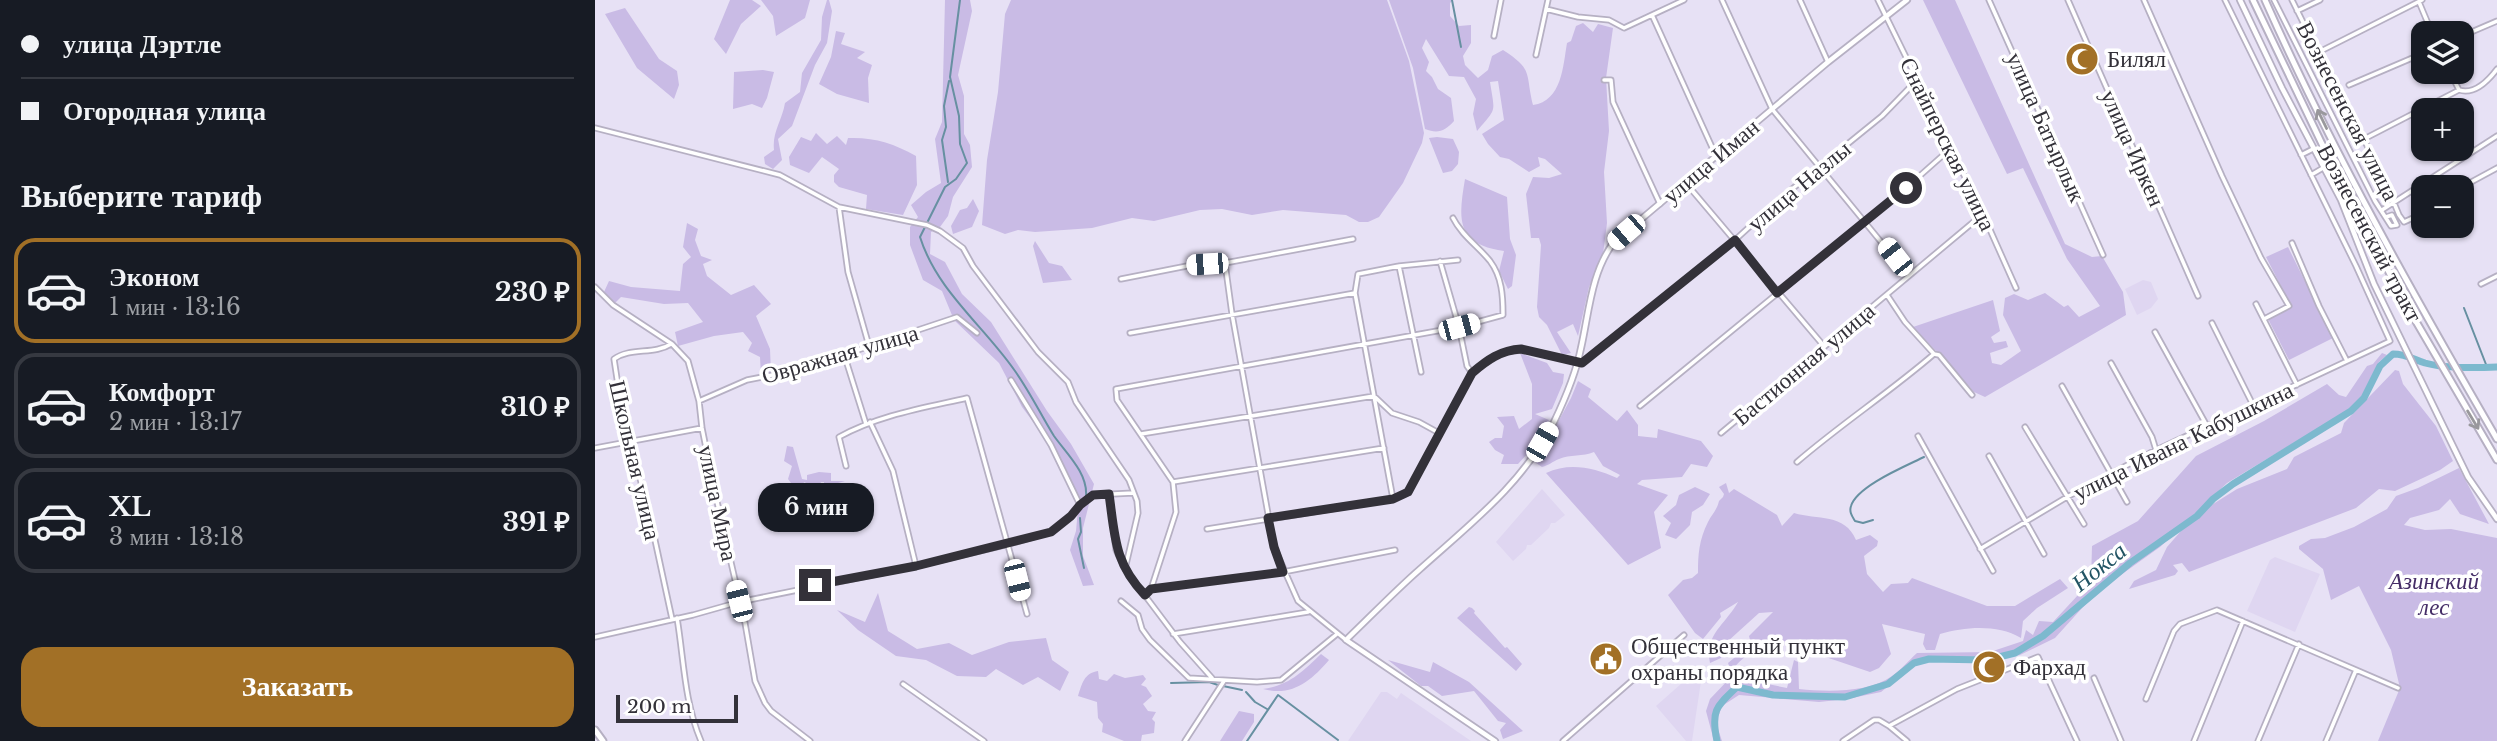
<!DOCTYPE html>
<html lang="ru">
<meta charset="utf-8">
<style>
:root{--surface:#171b24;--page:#20242c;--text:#f1f3f6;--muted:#9ea1a6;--line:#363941;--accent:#a27026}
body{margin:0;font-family:"Libre Baskerville",serif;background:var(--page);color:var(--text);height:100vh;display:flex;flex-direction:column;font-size:26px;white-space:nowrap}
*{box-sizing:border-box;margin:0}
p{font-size:23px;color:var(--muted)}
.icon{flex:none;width:38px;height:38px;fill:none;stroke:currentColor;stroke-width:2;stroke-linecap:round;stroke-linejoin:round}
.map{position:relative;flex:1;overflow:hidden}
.panel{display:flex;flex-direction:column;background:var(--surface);width:595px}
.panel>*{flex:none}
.guide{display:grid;align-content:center;height:154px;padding:0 21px;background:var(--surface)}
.fabs{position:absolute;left:1816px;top:21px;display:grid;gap:14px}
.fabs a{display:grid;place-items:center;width:63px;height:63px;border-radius:14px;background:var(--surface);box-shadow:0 2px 5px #0004;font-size:35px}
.scale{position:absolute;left:21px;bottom:18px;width:122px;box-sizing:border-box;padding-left:7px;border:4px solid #333139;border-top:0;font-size:19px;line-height:24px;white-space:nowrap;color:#333139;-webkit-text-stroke:5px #fff;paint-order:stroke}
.end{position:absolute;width:32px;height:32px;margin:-16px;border:9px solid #333139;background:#fff;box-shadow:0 0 0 4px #fff}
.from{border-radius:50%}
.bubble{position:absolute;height:49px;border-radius:21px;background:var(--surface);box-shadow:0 2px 5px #0004;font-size:23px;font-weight:700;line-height:49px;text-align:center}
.car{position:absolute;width:21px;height:42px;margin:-21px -10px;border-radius:9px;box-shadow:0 0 5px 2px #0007;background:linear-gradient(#fff 24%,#345 0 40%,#fff 0 76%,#345 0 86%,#fff 0)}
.guide b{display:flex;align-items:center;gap:24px;height:66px;font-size:26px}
.guide b+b{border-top:2px solid var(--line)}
.guide i{width:18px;height:18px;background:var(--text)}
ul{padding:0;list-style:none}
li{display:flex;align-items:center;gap:21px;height:105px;margin:0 14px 10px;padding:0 7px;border:4px solid var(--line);border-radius:21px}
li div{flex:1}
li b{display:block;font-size:26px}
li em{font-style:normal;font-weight:700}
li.on{border-color:var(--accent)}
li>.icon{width:63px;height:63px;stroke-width:1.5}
h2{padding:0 21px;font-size:32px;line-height:84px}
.button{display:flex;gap:14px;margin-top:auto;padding:14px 21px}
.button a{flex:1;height:80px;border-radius:21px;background:var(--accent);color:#fff;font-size:28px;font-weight:700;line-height:80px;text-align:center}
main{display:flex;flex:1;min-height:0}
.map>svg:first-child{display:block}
</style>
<main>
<section class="panel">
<div class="guide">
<b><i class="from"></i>улица Дэртле</b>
<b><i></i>Огородная улица</b>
</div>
<h2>Выберите тариф</h2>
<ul>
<li class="on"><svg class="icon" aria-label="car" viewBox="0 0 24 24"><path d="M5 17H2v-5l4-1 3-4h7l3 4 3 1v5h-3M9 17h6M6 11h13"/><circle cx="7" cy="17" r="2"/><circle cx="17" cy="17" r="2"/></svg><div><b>Эконом</b><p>1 мин · 13:16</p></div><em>230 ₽</em></li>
<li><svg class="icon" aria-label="car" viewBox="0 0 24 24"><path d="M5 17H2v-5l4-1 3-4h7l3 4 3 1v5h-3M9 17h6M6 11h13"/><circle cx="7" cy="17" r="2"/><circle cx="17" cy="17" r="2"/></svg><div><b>Комфорт</b><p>2 мин · 13:17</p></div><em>310 ₽</em></li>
<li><svg class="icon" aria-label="car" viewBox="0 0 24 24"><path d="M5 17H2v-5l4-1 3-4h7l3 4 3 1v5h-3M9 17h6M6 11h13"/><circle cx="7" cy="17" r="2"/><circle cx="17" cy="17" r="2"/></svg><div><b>XL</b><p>3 мин · 13:18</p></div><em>391 ₽</em></li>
</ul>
<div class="button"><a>Заказать</a></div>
</section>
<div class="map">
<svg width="1902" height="741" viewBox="0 0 1902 741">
<rect width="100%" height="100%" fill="#e7e1f5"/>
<path fill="#dfd6f1" d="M1548,280L1556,282L1563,299L1556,308L1542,315L1530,289Z
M947,489L970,515L960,523H956L954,528L936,545H932L931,549L918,561L901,542Z
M1680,557L1725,574L1700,632L1652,611L1675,560Z
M1104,668H1108L1097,741H1091L1061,706Z
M786,692H792L802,699L806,693L876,741H753Z"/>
<path fill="#c9bbe5" d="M135,0H157L166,6L146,24L131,54L119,39Z
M166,0H215L210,18L181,36L178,16Z
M232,0H234L237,11L232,43L220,65L197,126L183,139L187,160L178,169L170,164L169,157L179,150C177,132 187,121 190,103L205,92L207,73L226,40L227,17Z
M350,0H375L377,11L363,75L369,96V134L375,145L377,167L358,197L353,216L345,227L336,232L335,254L350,262L367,294L396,322L452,411L476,444L499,484L488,528V556L499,585L488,586L475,550L481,531L484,498L454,443L427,407L404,363L359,320L347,291L328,280L315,245V227L323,217L316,205L331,192L346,183L340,139L347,122Z
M416,0H792L814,61L829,133L827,143L808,183L784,217L773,222H764L751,215L688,210L657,215L627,209L605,210L559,221L537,218L497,228L440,232L423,230L410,234L387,225L392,160L403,92L410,14Z
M794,0H858L855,3V16L864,26L876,25V43L868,56L870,65L883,78L893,70L897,56L908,50C939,70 930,73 938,105C967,101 968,66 972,43L976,41L981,26L988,23L998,32L1003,24L1018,28L1011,78L1014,131L1009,172L1012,223L1008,254L994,287L983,336L978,324L962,332L976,353L967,355L952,325L944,317L942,307L946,245L944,238H936L931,194L938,177L954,178L967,174L950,159L943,157L945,166L934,172L914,159L905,157L893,144L887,134L909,120L903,81L895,82C900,114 902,107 882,131L878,114L881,99L869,77L854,76L831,39L827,48L834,62L831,71L837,77L843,89L856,98L859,121C850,131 843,134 830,129L818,68Z
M1328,0H1360L1470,244L1497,257L1507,256L1528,292L1531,315L1390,397L1379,392L1345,353L1340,350L1318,327L1398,300L1405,331L1396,337L1399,343L1411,341L1413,347L1395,353L1397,363L1406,365L1426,351L1408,315L1410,298L1419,294L1433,300L1450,293L1469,307L1473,305L1484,317L1505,306L1472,259L1428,168L1412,174Z
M30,8L64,59L82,71L84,85L79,99L42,68L10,14Z
M241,31L250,33L246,44L270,52L262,58L277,65L273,78L274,103L242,94L224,84L236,57Z
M168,70L179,72L172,98L167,108L157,104L138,109L139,72Z
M221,133L232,144L242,136L251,145L253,138C279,137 298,143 321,156L322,185L308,215L271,209L272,195L244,187L239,182V175L244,169L227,157L214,173L195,165L194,157L206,137L216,141Z
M842,137L858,139L864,152L863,164L857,171L848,173L834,138Z
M870,179L912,197L915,239L921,255L917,286L913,289L904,271L909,251C861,244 863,220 870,179Z
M378,199L384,211L377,227L358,234L356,226L365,210L372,208Z
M92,223L103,229L100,240L106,256L117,260L108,264L112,276L136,295L159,285L176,304L161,316L175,349L176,373L166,376L165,357L153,351L157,343L148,332L119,336L83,346L80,332L108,322L93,303L69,304L26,297L18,305L9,292L14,281L36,287L85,291L88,264L96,257L88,247Z
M440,241L454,263L467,266L477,280L448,283L438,246Z
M1693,247L1738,338L1694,360L1673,319L1696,306L1671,257Z
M925,353L952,363L958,372L969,374L968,383L957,409L940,414L954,420L933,453L923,464H906L909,455L900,450L894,442L900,438H907L909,426L902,417L919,416L924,429L937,419V384Z
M1787,353L1792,355L1784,362L1767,397L1755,409L1632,483L1565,547L1509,587L1488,607L1460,638L1425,655L1392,661H1335L1320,665L1286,692L1252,699L1224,702L1144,695L1127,706L1121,723L1127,741H1119L1111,711L1115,699L1134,679L1150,676L1163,682L1192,688L1199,660L1203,662L1204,689C1232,692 1273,693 1297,676C1306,670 1313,661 1322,653L1395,652L1428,641L1431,630L1438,635L1444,621L1458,622L1496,581L1497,546L1543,521L1601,456L1669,421L1732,384L1744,395L1751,397L1772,366L1778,364Z
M1800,370L1804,371L1808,384L1841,426L1858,461L1845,470L1800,491L1784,489L1761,508L1594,572L1587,563L1578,565L1583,571L1580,575L1534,589L1539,581L1561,570L1572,547L1593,523L1607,511L1642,489L1692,469L1699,457L1746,433L1749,423Z
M983,381L996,389L993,397L1022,421L1032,410L1043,425V436L1062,438L1063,429L1106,441L1118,456L1112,467L1096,464L1087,477L1047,480L1042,484L1073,495L1059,512L1066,548L1033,565L951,473C975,462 999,468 1022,478L1025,475L1008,466L999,452C988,457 975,454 964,459C957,462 954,465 947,467L941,463L976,398Z
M192,446L198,447L207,479L212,480V475L224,472L236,473V481H250L229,487V482H226L223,488L216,491L210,482C199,487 199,494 199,505H186L196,483L193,479L197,466L189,461Z
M1864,468L1894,524L1865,514L1855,499L1844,510L1815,518L1809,525L1830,530L1856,529L1902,538V741H1783L1805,688L1796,650L1764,586L1736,600L1728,569L1704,549V546L1716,539L1730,538L1759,527L1792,509L1801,496L1823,488Z
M1131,483L1134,493L1139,489L1182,515L1187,526L1199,513C1222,520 1250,513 1261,540L1275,535L1283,541L1282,546L1269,556L1272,574L1288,592L1296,584L1313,583L1317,578L1392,606H1420L1465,579L1473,588L1442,608L1428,621L1426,638C1402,624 1370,627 1345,634L1340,650H1331L1328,644L1330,634L1287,624L1296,654L1284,668L1275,672L1207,649L1200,641C1170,640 1155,649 1136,671L1133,663L1156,644L1154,636L1178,612L1164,613L1132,642L1126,658L1115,663C1109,635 1130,625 1143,602L1125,613L1126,617L1108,639L1100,633L1073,595L1088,580L1097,578L1103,573C1103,554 1104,540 1113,522C1117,514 1122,510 1124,501L1128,497L1129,494L1124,487Z
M1100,487L1115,494L1108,505L1097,512L1095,525L1081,539L1070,535L1076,523L1068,516L1081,505L1084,495Z
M283,593L293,631L322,649L354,643L377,655L414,642L451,638L457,660L474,672L465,691L443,677L428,685L401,669L391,677L362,676L331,660L301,656L263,630L242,610L270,622Z
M874,607L877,608L880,611L879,613L910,648L912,647L927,664L921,671L862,618Z
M726,654L734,660C716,681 697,697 668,689C695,685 707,672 726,654Z
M793,660L835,672L838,662L874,682L928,731L908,739L905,730L911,723L903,721L879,691L847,696L833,686H826Z
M503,671L504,679L512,681L519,674L530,678L548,675L551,679L546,685L551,687L557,696L548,704L553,711L561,712L557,719L560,722L559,733L547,735L546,741H529L507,732L508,724L503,718L502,702L483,696C487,684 489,673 503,671Z
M644,711L659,714V722L647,741H625Z"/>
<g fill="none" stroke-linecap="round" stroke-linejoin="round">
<path stroke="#6790a1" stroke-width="2" d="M365,0L355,77L364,116L365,144L372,163L361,179L350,187L325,237C342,291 389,326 420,371C435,392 446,415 459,436C471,453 493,473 491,496
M857,0L866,47
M353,182L347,140L351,127L349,106L354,81
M1869,308L1892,367
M485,518L486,532L483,539L489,568
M1278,520L1268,523L1260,521C1257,516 1254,512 1256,506C1262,486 1311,466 1329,457
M576,683L614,682L623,685
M628,686L647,690
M651,692L660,702L672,709
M652,741L683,695L743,740"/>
<path stroke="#7db9ce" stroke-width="7" d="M1122,741C1116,712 1120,707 1142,687L1178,695L1250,697L1293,684L1319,663L1334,659L1392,660L1420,653L1448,636L1535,563L1602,516L1618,499L1638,484L1756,411L1769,398L1785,366L1798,354C1811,354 1818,359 1830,363C1851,369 1880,368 1902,367"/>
<defs>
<path id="street" d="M1127,0L1177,109L1314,276
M1205,0L1233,62
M1283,0L1388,214L1421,288
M1394,0L1508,255
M1473,0L1603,296
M1549,0L1627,176L1666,258L1694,306L1669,319
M1679,0L1780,201L1796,226L1802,225L1797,215L1791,217
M1697,0L1743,93L1785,169L1804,215L1809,222L1829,213
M1824,2L1837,33
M951,9L983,17L1014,20L1029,28L1089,0
M1702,11L1725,0
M1057,15L1121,156
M899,36L906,0
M1867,36L1902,21
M1722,53L1827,0
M941,55L953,0
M1855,72L1864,90
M1009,80H1016L1018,102L1065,204
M1754,85L1829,53
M0,128L185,175L244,207L332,225L345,231L368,248L378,266L443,352L473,382L481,402L534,480L542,501L543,513L530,569L585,642L617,678
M1769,139L1864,90C1880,95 1893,81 1902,69
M1706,155L1718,149
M1716,175L1728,168
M1090,182L1228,345
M1867,187L1902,168
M244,207L253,272L274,346
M1787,210L1902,136
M1697,243L1724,306L1751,359
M845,261L864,327L872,366L877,373
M630,263L637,314L679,547L703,601L751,640
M804,266L826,372
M526,279L597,265L630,263L758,239
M1886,284L1902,276
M0,287L18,305L77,344L93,361L104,401L107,428L120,493L150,623L160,681L170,703L176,711L215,741
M1292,295L1310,322L1339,354L1344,355L1377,395
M1661,304L1702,385
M1617,323L1658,405
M1560,332L1612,426
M535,333L760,293
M76,344C59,355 35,347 19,359L26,405L55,517L77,619
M249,354L271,424
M1516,363L1557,437L1561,450
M416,380L456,445L485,505
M1467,386L1532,502
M104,401L152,380L203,370L362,317L382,333
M1045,406L1311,188L1355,149
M275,422L298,471L321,566
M1430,427L1489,524
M1126,433L1388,214
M546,434L779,396L797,413L824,422L844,433
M1323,436L1398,571
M0,448L107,428
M1394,456L1449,554
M1202,462C1246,424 1295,392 1339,354
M251,466L244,437C284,415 328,408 372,398L432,614
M578,482L522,400L521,389L864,327L908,315C908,296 907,277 895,261C883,246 867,236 858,218
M514,494L521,550L529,567
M798,499L760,293L763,274L804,266L863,260
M612,529L798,499L813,492L877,373C910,344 926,348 966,358C973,360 980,363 987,363L1140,240L1186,198L1287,116L1323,79
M1385,549L1472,497L1555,453L1795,341L1761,266L1630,0
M557,589L688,572L800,550
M550,595L556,589L581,512L578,482L789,448
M526,601L543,615L547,629L555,640L594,678L662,682L686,680L742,634
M82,618C89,660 89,701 106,741
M578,634L713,612
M0,637L98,615L144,602L321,566L414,544L456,532L476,516L485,505L498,495L538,493
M1499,678L1526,741
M308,684L389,741
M1551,699L1579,631L1585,624L1622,610L1803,688
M1294,726L1312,741
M590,741L629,681
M968,741L1089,635
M1248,741L1279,720H1284L1294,726L1362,689L1443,657L1482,741
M1599,741L1648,621
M1663,741L1704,644
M1731,741L1761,670"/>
<path id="secondary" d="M1645,0L1687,88L1746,200L1779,284L1873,477L1902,519
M900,741L751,640C775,617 799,592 824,570C875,524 927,485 959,422C970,399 981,373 986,348C994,313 996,272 1019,242L1233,62L1312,0"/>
<path id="primary" d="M1658,0L1727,144L1809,301L1902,460
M1670,0C1737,151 1819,296 1902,439
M0,730L8,741"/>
</defs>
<use href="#street" stroke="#b6b0c3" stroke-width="7"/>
<use href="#secondary" stroke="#b6b0c3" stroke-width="8"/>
<use href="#primary" stroke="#b6b0c3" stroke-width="9"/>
<use href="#street" stroke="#fff" stroke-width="3.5"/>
<use href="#secondary" stroke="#fff" stroke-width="4.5"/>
<use href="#primary" stroke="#fff" stroke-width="5"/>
</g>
<defs><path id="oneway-shaft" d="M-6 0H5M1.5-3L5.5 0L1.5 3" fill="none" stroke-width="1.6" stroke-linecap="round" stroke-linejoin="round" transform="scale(1.75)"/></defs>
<g stroke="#99989c">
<use href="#oneway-shaft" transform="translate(1727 119) rotate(-116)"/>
<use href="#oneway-shaft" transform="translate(1878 420) rotate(59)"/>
</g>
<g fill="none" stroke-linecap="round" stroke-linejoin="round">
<path stroke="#333139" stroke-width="9" d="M220,585L321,566L456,532L476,516L485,505L498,495L514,494C520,536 519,563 550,595L556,589L688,572L679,547L673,518L798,499L813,492L877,373C892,360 906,350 926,349L987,363L1140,240L1182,293L1311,188"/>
</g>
<defs>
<symbol id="mosque-disc" viewBox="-11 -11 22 22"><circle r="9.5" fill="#a27026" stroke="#fff"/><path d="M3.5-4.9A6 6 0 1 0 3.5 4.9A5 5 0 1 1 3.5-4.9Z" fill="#fff"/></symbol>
<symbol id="civic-disc" viewBox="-11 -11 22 22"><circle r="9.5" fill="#a27026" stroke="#fff"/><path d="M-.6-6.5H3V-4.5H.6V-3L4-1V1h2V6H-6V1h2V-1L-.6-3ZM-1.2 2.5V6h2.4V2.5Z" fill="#fff"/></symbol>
</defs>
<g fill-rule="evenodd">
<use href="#mosque-disc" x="1468" y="40" width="38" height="38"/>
<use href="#civic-disc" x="992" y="640" width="38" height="38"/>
<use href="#mosque-disc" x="1375" y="648" width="38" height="38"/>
</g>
<g text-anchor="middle" stroke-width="7" stroke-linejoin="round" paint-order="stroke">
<g font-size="23" fill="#333139" stroke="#fff" text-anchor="start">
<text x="1512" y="67">Билял</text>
<text x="1036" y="654">Общественный пункт<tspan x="1036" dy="26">охраны порядка</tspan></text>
<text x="1418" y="675">Фархад</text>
</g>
<g font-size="23" fill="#333139" stroke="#fff">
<text transform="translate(1753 111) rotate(63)" y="8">Вознесенская улица</text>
<text transform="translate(1451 127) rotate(66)" y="8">улица Батырлык</text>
<text transform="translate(1353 144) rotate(64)" y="8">Снайперская улица</text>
<text transform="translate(1538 148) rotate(66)" y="8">улица Иркен</text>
<text transform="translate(1116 161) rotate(-40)" y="8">улица Иман</text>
<text transform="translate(1204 186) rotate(-40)" y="8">улица Назлы</text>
<text transform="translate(1775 233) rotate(62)" y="8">Вознесенский тракт</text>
<text transform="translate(245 354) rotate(-16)" y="8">Овражная улица</text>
<text transform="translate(1209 364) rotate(-40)" y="8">Бастионная улица</text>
<text transform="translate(1588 441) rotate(-26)" y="8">улица Ивана Кабушкина</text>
<text transform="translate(40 460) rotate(77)" y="8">Школьная улица</text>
<text transform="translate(123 503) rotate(78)" y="8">улица Мира</text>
</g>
<g font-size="23" font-style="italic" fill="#452d67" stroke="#fff">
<text x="1839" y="589">Азинский<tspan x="1839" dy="26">лес</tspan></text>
</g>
<g font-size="24" font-style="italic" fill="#225464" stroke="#fff">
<text transform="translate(1504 567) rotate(-39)" y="8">Нокса</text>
</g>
</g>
</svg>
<div class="fabs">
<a><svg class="icon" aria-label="layers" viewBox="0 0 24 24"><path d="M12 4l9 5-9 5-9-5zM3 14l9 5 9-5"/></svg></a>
<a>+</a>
<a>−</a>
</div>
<div class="scale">200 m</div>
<i class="end from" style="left:1311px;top:188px"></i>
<i class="end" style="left:220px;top:585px"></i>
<div class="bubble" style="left:163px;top:483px;width:116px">6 мин</div>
<i class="car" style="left:1031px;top:232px;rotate:229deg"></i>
<i class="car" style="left:1300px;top:257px;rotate:322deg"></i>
<i class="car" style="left:612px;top:264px;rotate:266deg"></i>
<i class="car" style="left:864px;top:327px;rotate:75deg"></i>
<i class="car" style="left:947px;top:442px;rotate:30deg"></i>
<i class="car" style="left:422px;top:580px;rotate:166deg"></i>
<i class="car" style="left:144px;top:601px;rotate:346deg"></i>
</div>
</main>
